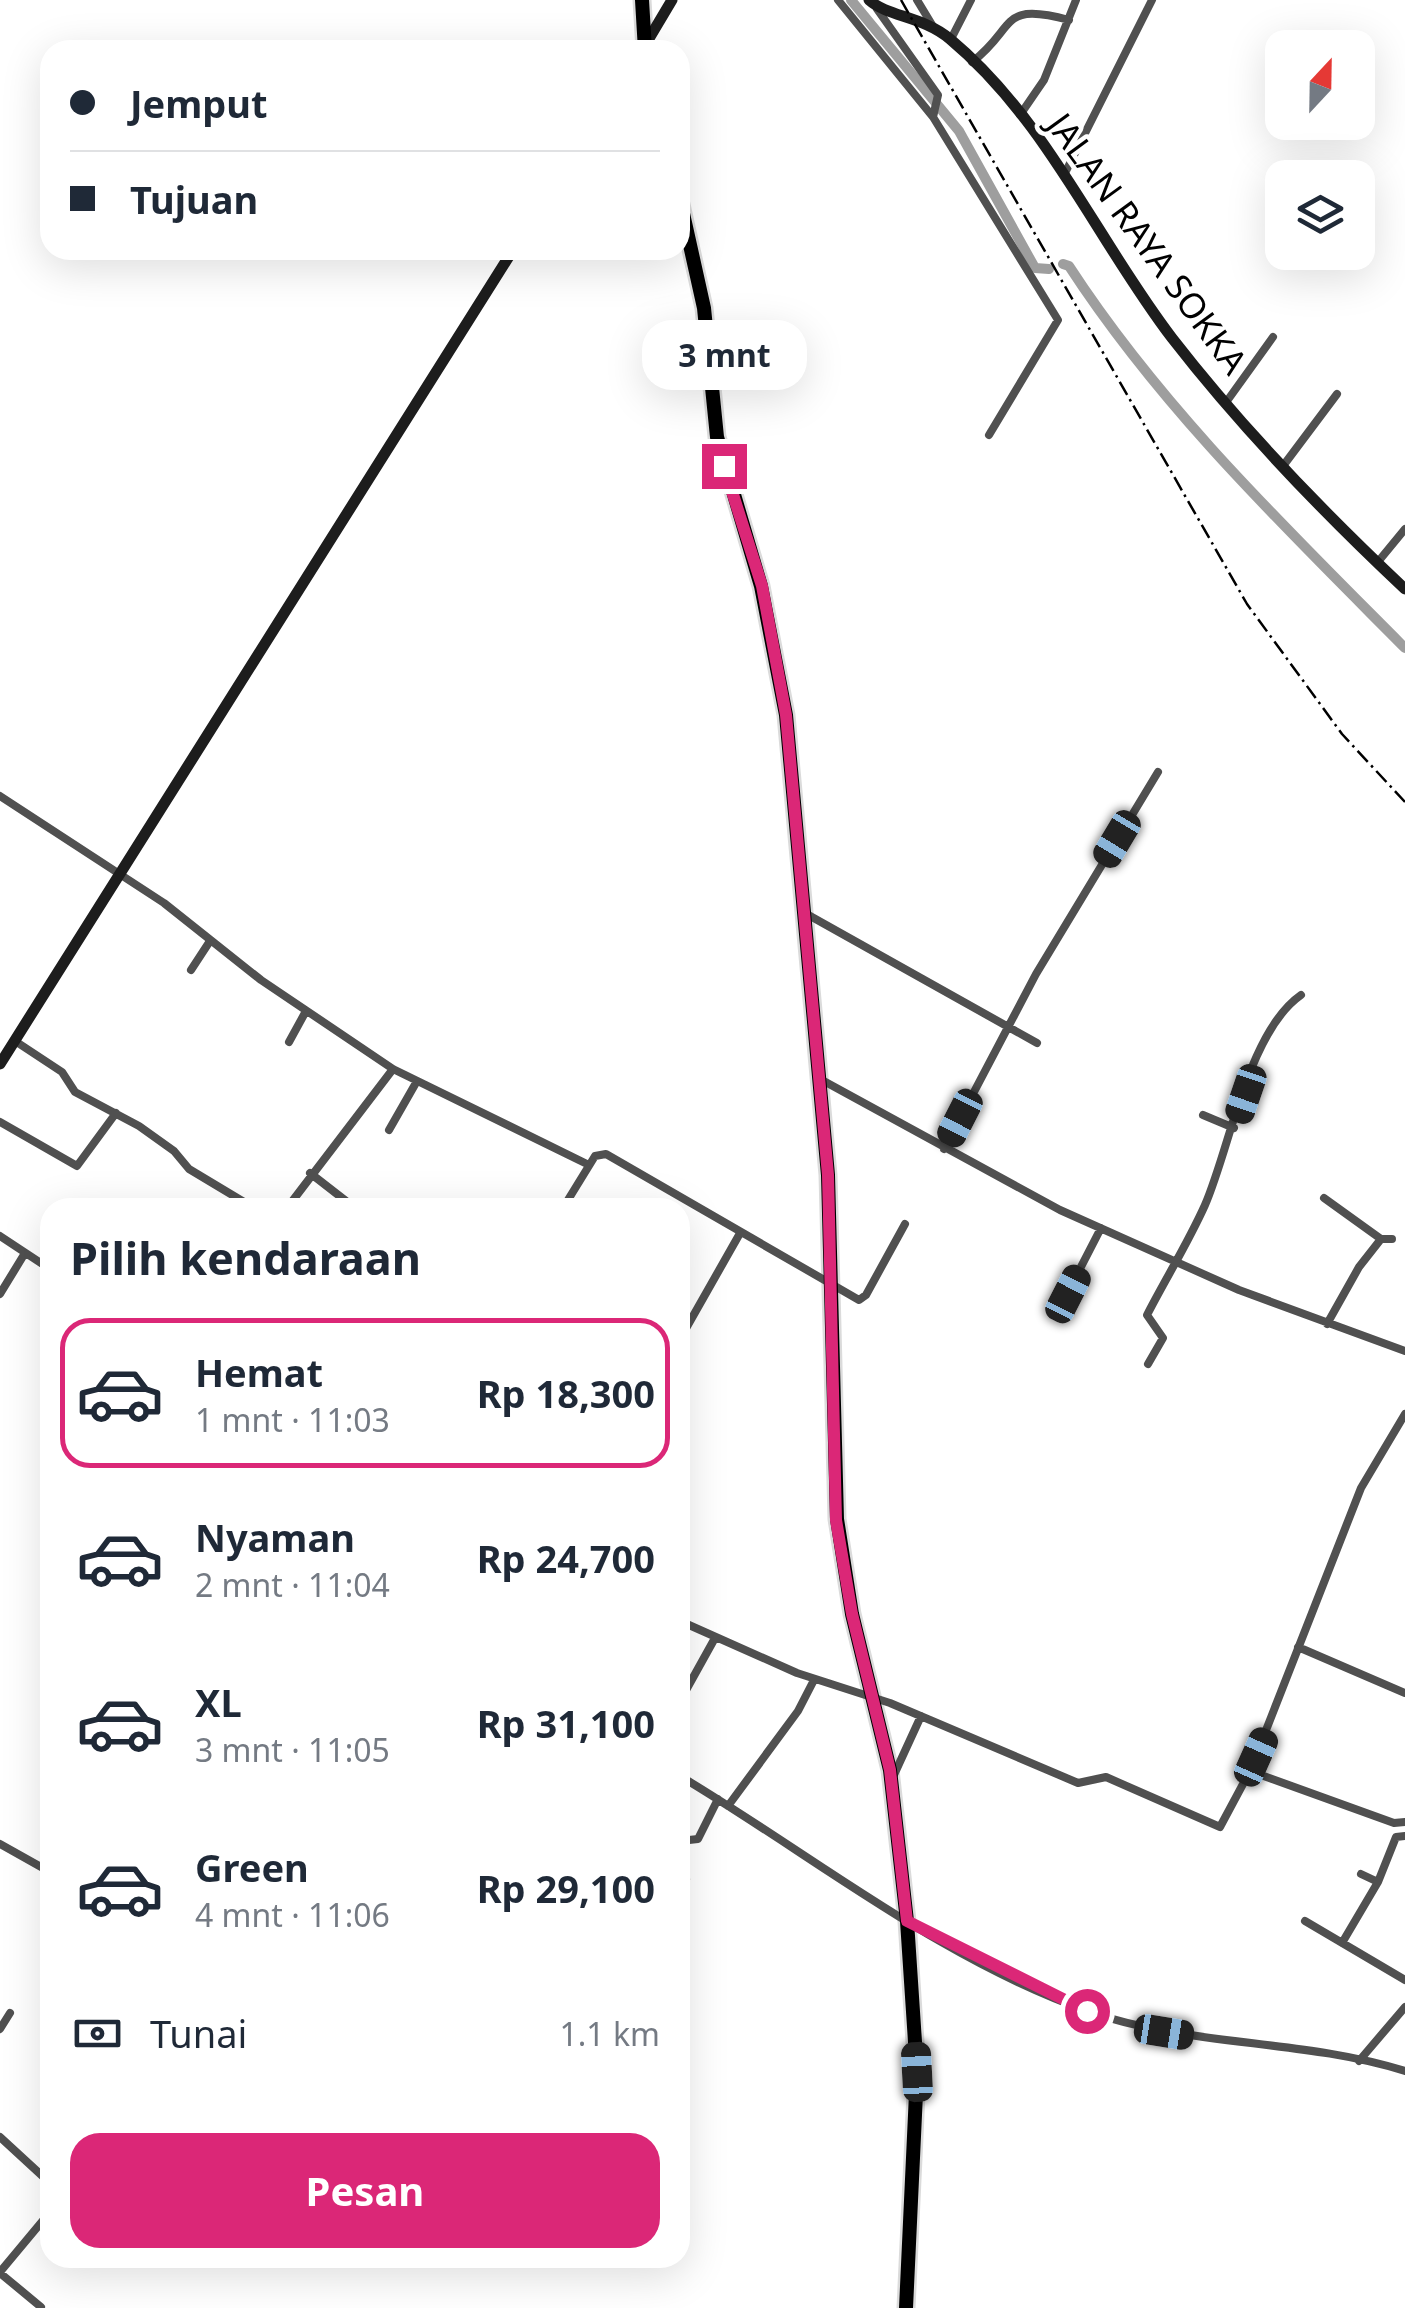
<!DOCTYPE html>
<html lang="id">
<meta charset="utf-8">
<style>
:root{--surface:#fff;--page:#f2f2f3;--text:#1f2937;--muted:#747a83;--line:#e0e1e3;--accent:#db2777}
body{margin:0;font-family:"Noto Sans",sans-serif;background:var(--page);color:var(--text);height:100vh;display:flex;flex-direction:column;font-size:38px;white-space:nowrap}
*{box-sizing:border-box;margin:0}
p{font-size:32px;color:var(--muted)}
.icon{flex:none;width:55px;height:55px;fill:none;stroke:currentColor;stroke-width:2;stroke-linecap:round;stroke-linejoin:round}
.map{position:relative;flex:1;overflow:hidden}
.drawer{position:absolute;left:40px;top:1198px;width:650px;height:1070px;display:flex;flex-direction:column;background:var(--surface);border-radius:30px;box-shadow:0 10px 40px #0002}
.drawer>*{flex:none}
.hud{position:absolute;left:40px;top:40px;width:650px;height:220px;border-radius:30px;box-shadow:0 10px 40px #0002;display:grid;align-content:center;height:220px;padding:0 30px;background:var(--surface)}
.needle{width:65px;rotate:22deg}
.buttons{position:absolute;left:1265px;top:30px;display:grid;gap:20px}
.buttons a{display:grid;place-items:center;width:110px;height:110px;border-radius:20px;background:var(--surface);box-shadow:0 10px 40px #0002;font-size:50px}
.end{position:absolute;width:45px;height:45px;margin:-22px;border:12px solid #db2777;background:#fff;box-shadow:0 0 0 5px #fff}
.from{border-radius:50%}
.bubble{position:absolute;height:70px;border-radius:30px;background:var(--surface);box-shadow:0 10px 40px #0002;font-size:32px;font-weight:700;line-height:70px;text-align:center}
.car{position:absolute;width:30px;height:60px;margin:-30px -15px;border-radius:12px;box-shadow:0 0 8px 2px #0007;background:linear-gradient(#222 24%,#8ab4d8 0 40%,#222 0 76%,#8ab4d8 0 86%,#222 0)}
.hud b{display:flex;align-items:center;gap:35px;height:95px;font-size:38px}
.hud b+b{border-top:2px solid var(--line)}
.hud i{width:25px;height:25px;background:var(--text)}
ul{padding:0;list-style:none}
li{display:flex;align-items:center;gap:30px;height:150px;margin:0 20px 15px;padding:0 10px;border:5px solid transparent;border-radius:30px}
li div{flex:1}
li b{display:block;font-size:38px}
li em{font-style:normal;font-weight:700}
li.selected{border-color:var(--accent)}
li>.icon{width:90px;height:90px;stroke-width:1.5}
h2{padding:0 30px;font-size:45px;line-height:120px}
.pay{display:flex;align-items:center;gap:25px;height:110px;padding:0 30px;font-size:38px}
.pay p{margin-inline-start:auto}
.action{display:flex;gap:20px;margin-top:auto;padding:20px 30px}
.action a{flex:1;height:115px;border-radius:30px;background:var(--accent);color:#fff;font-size:40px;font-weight:700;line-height:115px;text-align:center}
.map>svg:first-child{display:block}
</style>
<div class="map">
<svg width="1405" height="2308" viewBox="0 0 1405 2308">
<rect width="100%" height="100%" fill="#fff"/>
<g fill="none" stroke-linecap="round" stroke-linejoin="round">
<path stroke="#9e9e9e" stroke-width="10" d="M851,0L959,131L1035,268L1049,269
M1063,264L1069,266C1162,409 1285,527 1405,648"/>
<defs>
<path id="highway" d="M642,0L645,50
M680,200L704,308L717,437L761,586L786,715L828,1175L837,1519L852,1614L890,1770L907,1921L917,2072L906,2308"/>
</defs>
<use href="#highway" stroke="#dbdbdb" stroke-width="19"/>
<path stroke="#505050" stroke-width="8" d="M838,0L933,117
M917,0L934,28
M877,9L938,95L933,117L1058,320L989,435
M951,39L971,0
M972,62C1017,28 998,1 1069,20
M1020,115L1044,80L1076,0
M1065,173L1152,0
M1227,401L1273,337
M1283,466L1337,394
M1377,563L1405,529
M0,796L164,903L261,980L393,1069L589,1165
M803,912L1037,1043
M191,970L210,941
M15,1041L62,1072L75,1092L139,1126L174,1151L189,1169L254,1208
M289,1042L306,1011
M820,1079L1060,1210L1239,1290L1405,1351
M1203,1115L1234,1128
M0,1122L77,1166L116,1113
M389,1130L417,1081
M944,1149L1036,974L1158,772
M310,1173L355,1208
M1324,1198L1381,1239
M287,1208L393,1069
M563,1208L595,1156L606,1154L859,1300L866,1295L905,1224
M0,1236L50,1269
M0,1294L25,1253
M1067,1294L1101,1228
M1327,1324L1359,1267L1381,1239H1392
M680,1339L739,1235
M1148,1364L1163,1338L1147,1315C1166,1278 1188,1243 1205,1205C1231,1145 1248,1032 1301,995
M1405,1414L1361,1488L1250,1771L1394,1823L1405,1822
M680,1621L797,1673L890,1703L1078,1783L1106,1777L1220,1827L1250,1771
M1298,1647L1405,1693
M680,1701L715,1638
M680,1776C814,1856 941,1960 1090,2012C1192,2047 1303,2039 1405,2071
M893,1777L921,1716
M728,1806L798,1711L814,1680
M680,1841L698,1839L718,1799
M0,1844L50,1872
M680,1866L686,1879
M1361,1874L1378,1882
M1305,1921L1405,1980
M1342,1943L1378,1882L1396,1837L1405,1836
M0,2029L10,2013
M1359,2061L1405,2007
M0,2137L50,2183
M0,2272L50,2212
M0,2273L41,2307"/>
<path stroke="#1d1d1d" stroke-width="11" d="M869,0C888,17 923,16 950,39C1047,120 1097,240 1172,338C1241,427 1323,512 1405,589
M644,47L672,0
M0,1064L513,250"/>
<use href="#highway" stroke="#000" stroke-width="14"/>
<path stroke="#000" stroke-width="2.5" stroke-dasharray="15 5 2.5 5" stroke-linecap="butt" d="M901,0L1247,604L1342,734L1405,802"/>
</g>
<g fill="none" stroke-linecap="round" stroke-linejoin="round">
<path stroke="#db2777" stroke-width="12" d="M724,466L762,586L786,715L828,1175L836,1520L852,1614L890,1770L907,1921L1087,2011"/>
</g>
<g text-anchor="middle" stroke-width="9" stroke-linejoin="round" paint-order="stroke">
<g font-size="35" fill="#000" stroke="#fff">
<text transform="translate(1147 244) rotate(54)" y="12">JALAN RAYA SOKKA</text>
</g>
</g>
</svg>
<div class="buttons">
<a><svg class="needle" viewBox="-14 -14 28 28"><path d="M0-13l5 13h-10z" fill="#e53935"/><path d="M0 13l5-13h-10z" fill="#747a83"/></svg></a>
<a><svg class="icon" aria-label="layers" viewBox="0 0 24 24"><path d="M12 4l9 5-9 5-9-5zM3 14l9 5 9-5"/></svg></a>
</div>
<i class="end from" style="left:1087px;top:2011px"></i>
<i class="end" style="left:724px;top:466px"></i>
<div class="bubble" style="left:642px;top:320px;width:165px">3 mnt</div>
<i class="car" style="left:1117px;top:839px;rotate:211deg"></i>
<i class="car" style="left:1246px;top:1094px;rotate:199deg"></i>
<i class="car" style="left:960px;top:1118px;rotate:207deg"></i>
<i class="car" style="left:1068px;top:1294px;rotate:27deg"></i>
<i class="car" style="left:1256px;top:1757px;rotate:24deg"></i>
<i class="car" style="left:1164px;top:2032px;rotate:99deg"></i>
<i class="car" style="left:917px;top:2072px;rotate:357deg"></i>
<div class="hud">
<b><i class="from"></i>Jemput</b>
<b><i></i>Tujuan</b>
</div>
<section class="drawer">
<h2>Pilih kendaraan</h2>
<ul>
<li class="selected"><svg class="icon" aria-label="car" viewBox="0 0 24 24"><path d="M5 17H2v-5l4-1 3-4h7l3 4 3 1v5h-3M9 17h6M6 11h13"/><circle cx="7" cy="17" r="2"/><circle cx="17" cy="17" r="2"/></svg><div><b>Hemat</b><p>1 mnt · 11:03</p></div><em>Rp 18,300</em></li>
<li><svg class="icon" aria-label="car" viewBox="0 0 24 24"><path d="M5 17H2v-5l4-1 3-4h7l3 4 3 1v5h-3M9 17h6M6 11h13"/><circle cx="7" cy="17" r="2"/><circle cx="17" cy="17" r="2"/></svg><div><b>Nyaman</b><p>2 mnt · 11:04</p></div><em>Rp 24,700</em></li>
<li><svg class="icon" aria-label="car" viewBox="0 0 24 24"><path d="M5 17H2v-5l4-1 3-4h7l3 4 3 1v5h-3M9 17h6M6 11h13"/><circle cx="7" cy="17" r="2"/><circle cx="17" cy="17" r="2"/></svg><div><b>XL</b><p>3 mnt · 11:05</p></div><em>Rp 31,100</em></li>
<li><svg class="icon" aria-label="car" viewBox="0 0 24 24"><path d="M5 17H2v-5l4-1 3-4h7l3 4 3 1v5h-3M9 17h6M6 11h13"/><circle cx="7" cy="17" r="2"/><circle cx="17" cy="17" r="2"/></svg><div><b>Green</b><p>4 mnt · 11:06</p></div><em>Rp 29,100</em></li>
</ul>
<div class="pay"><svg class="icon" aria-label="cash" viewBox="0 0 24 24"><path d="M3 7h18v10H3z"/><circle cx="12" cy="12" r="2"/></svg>Tunai<p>1.1 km</p></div>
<div class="action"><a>Pesan</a></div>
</section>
</div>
